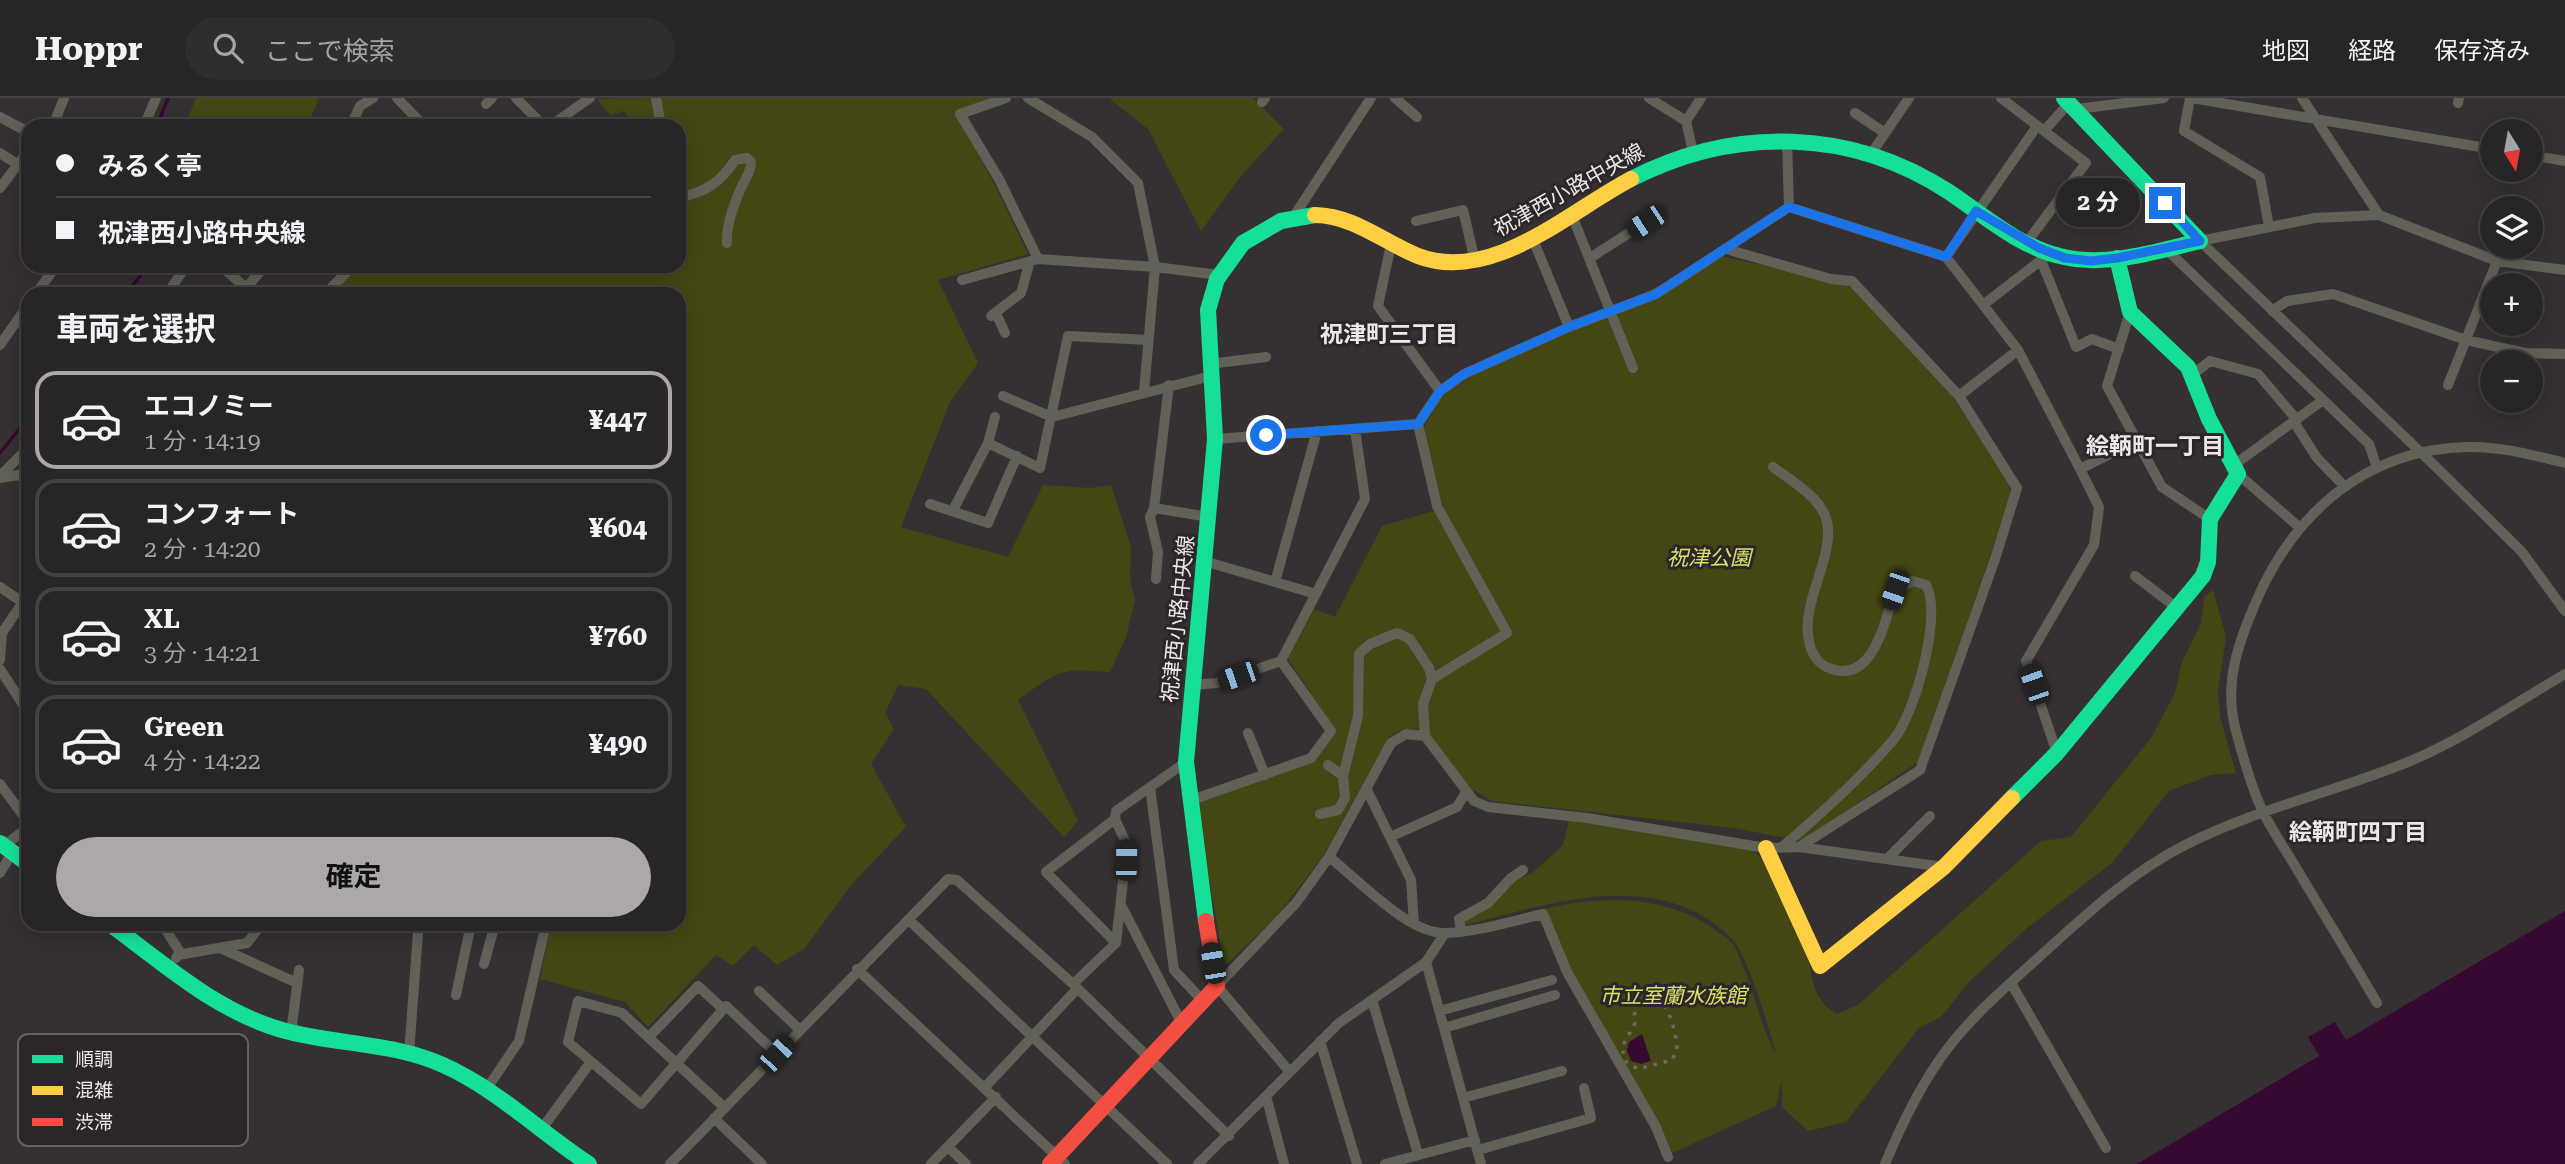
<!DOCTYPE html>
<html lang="ja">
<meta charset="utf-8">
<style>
:root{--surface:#282526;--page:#302d2e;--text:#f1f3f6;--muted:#a5a5a7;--line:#444243;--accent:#aba7aa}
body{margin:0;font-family:"Roboto Serif","Noto Sans JP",serif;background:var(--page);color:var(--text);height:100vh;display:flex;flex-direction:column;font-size:26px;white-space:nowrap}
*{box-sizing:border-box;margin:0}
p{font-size:23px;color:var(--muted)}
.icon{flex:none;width:38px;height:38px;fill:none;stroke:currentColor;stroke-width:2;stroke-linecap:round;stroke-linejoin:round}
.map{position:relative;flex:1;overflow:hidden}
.side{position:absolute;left:21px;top:189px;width:665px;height:644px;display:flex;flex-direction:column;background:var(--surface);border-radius:21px;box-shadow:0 4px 18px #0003,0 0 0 2px var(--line)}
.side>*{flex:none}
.banner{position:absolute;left:21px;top:21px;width:665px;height:154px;border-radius:21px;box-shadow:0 4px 18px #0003,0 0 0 2px var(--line);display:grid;align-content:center;height:154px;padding:0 35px;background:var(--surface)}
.needle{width:46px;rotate:169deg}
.controls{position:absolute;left:2480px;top:21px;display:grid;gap:14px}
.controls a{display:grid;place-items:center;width:63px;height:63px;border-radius:50%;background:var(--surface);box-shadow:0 4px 18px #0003,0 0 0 2px var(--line);font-size:35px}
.end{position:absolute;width:32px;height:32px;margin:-16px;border:9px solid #1a73e8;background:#fff;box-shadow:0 0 0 4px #fff}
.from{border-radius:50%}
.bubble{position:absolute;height:49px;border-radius:24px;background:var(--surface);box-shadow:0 4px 18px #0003,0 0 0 2px var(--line);font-size:23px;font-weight:700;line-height:49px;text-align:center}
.car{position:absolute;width:21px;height:42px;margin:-21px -10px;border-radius:9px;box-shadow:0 0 5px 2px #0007;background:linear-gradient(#222 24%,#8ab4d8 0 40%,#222 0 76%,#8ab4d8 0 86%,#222 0)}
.banner b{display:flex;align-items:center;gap:24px;height:66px;font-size:26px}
.banner b+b{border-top:2px solid var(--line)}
.banner i{width:18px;height:18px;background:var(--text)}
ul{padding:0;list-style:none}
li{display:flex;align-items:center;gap:21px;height:98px;margin:0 14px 10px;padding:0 21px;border:4px solid var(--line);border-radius:21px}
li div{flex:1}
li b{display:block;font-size:26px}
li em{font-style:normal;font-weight:700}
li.current{border-color:var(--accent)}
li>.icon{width:63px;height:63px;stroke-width:1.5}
h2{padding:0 35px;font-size:32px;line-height:84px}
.primary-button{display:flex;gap:14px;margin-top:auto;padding:14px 35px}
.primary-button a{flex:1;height:80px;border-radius:42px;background:var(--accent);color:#111;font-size:28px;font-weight:700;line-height:80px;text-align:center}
header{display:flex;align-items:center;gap:42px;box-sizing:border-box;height:98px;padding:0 35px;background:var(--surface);border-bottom:2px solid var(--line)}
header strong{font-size:33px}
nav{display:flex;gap:38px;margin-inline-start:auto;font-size:24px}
.search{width:490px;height:63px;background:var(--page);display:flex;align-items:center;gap:18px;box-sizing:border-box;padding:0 24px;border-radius:38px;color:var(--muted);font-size:26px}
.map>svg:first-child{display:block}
</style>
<header>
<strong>Hoppr</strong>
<div class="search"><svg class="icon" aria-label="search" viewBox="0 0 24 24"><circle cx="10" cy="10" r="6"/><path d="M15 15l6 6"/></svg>ここで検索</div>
<nav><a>地図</a><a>経路</a><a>保存済み</a></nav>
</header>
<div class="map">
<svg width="2565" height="1066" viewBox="0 0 2565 1066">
<rect width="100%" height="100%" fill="#353133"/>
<path fill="#444713" d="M196,0H319L307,28H185Z
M653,0L658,28H637L623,13L611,18L597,1Z
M660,0H996L955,16L994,85L1028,156L938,182L978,265L950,304L901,429L1008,459L1043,387L1090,390L1111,387L1131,449L1130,482L1135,502L1126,539L1110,574C1058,570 1060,572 1018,602L1078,723L1064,739L926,591L898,587L885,615L894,631L871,666L906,729L853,785L804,851L777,867L754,847L733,868L716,857L648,929L625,904L540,881L551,826H679V196H331L356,168H679V28H665Z
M1109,0H1253L1284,31L1241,78L1201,133L1148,31Z
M1721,158L1850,187L1948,292L2011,387L2010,401L1918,664L1802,743L1733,730L1492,703L1470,690L1429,635C1414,628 1401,630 1388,640L1323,758L1277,818L1227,866L1223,861L1196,704L1310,663L1337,634L1288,561L1314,511L1335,519L1382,428L1444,410L1435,386L1424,329L1443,296L1470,279Z
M2213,492L2226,539L2218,593L2220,619L2236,675L2211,677L2169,693L2112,765L2027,830L1968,885L1941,919L1919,930L1846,1024L1808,1033L1782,1009V980L1776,1008L1670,1056L1570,871L1545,811C1602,797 1664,796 1714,831C1720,836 1730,841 1734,848C1752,882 1758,923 1776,957C1770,933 1748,858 1733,842C1661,766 1547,806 1462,828L1460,822L1507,784L1531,776L1546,763L1563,747L1569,722L1752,751C1777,774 1795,813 1805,846C1813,873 1809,901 1837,916L1858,907L2041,743L2071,739L2151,640L2175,595L2182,564L2201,525L2204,499Z"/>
<path fill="#370931" d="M2565,813V1066H2137L2319,958L2308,939L2335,924L2346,942Z
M1642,936L1651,963L1641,966L1631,963L1627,952L1629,944Z"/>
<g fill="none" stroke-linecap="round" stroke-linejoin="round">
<path stroke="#370931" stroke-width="3.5" d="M157,28L168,0
M126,196L148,168
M0,355L28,320"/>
<path stroke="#616158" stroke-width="10" d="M397,0L424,28
M516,0L544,28
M656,0L661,28
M1006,0L960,16L999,81L1038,161
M1028,0L1092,39L1138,85L1155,169L1144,294
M1395,0L1417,19
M1649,0L1686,23
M2001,0L2086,65L2027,144
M2190,0L2184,33L2260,79L2269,129
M2192,0L2492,51
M2302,0L2379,117
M1262,4L1265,0
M2458,5L2459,0
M486,6L492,0
M2077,11L2164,0
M1855,15L1885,35
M0,19L28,34
M53,28L64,0
M144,28L156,0
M351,28L360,8L373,0
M459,28L461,27
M550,28L590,0
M2044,33L2069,5
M1787,42L1789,109L1946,159L2018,252L2080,371L2099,409L2094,447L2026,563L2057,655
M1693,54L1686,23L1701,0
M0,55L17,66
M1871,56L1909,0
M2530,57L2565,63
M0,90L28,53
M679,99C705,95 721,84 735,62L747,60L751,64C751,75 745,81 741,90C734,106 726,128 727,145
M1571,115L1633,270
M1294,118L1371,0
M1416,123L1463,112L1475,163
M1532,139L1569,229
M2200,143L2315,120L2379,117L2497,163L2565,172
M2200,143L2410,344
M1391,146L1378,208L1440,293
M2165,150L2369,346L2377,370
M1726,151L1831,181L1852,183L1959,298L2017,390L1996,458L1920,672L1799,749
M1946,159L2037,28
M1590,160L1646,124
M2041,162L2076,249L2092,241L2119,251
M221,168L246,190L265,168
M962,182L1038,161L1155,169L1219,177
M251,193L260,196
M36,196L56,168
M167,196L186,168
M325,196L353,168
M1983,207L2045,159
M2272,213L2287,203L2333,196L2466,242L2525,255L2565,256
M2130,214L2107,288L2162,389L2210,421
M996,215L1005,235
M991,218L1021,195L1030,163
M0,247L28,207
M1209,266L1266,259
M2192,277L2210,263L2258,276L2297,322
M2448,287L2497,163
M1003,298L1052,319L1211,278
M1959,298L2018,252
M2294,324L2317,360L2345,389
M1215,341L1418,326
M988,345L1040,370L1068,238L1149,242
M2234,367L2323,302
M2435,368L2522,454L2565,513
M1773,369C1794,385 1827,402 1828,431C1830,463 1804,504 1808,536C1809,550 1815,565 1829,570C1874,588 1885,521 1895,492L1913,483L1926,487C1943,516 1915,615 1894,641C1861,680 1821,716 1782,749
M2080,371L2136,343
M2238,376L2299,429
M0,378L28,350
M0,380L18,377L28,382
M930,406L988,425L1017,358
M1154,410L1209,419
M953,412L988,345L995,319
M1204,463L1316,496
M2135,478L2177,510
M1156,481L1158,454L1150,419L1154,410L1169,287
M1275,484L1317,333
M0,489L28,508
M0,538L23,504
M0,562L2,535
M0,571L28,614
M1432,581L1507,535L1437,408L1418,326L1440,293L1464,276L1569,229L1656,196L1789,109
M1192,587L1216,585L1281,563L1365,401L1355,331
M1248,635L1265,677
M1328,667L1343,678
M0,686L28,724
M1150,689L1174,872L1203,903
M1366,690L1411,782L1414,826
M1189,703L1311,660L1331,633L1281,563
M1320,716L1338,712L1345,700L1343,678L1358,618L1359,556L1370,546L1397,535L1410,541L1429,570L1432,581L1423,606L1425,638
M1115,721L1046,774L1116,845
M1390,739L1457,709L1466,694
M4,748L28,729
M1329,759C1359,782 1409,837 1446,835C1478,834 1512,823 1543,816L1567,874L1656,1029L1668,1059
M1887,761L1930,718
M0,775L12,755
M1121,807L1182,926
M909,822L1167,1066
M162,826L180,854L176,860
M1461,833L1459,821L1488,805L1511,780L1523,772
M220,850L297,885
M178,857L247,845L262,826
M1426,864L1481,1066
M484,866L495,826
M857,871L1065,1066
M2011,885L2106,1050
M1073,886L1116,845L1127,747L1115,721L1116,713L1186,664
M759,893L800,932
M456,897L471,826
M1372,902L1418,1056
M2377,905C2352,862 2326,820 2301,778C2289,757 2274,736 2263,714C2251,689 2242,656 2235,629C2224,585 2238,546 2255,506C2293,416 2364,352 2466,349C2500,348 2532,357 2565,365
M1439,913L1552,882
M1444,930L1555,897
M291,935L299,872
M649,939L698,888L723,911
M1320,943L1357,1066
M409,956L418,834L423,826
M1289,973L1217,888L1296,805L1329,759L1391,645L1406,636L1425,638L1474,703L1488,709L1587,720L1766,750L1799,749L1944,769
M985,989L1077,891
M486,992L519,943L546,826
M1266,998L1284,1066
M1463,1000L1562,973
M725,1010L622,915L578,903L568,944L641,1006L726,908L777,956
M714,1020L762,1066
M541,1032L590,965
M948,1049L966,1066
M1478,1052L1591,1020L1584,990
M670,1066L948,781L957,782L1073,886L1229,1038
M931,1066L996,999
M1198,1066L1339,925L1426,864L1445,835
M1385,1066L1475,1042
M1885,1066C1902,1025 1921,985 1948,950C1974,916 2007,888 2038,860C2083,819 2130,775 2185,747C2256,711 2334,694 2408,664C2463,641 2514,606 2565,576"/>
<path stroke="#16e098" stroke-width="16" d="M2064,0L2200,143
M1631,81C1734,28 1851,30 1949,94C1985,118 2020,150 2064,159C2108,169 2157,153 2200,143
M2012,700L2057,655L2203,478L2208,464L2210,421L2238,376L2209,321L2188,269L2130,214L2117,160
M0,745L28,766
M1206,823L1186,664L1215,341L1208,212L1217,181L1243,145L1281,123L1315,117
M110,826C164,866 216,913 282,932C335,947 392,944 443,967C497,991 540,1034 589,1066"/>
<path stroke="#ffcf43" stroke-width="16" d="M1315,117C1355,118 1383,144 1418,158C1492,186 1568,114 1631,81
M1766,750L1820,868L1944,769L2012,700"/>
<path stroke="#f24e42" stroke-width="16" d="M1050,1066L1217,888L1206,823"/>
<path stroke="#6b6966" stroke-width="3.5" stroke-dasharray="3.5 7" stroke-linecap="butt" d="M1649,894C1667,898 1677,935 1677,952L1672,962L1638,971L1625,963L1622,949L1635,925L1634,903L1639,897Z"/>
<path stroke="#616158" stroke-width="10" d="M2410,344L2435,368"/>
</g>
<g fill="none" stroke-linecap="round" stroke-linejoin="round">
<path stroke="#1a73e8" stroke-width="9" d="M1266,337L1418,326L1440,293L1464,276L1569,229L1656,196L1789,109L1946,159L1976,113L2039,150L2065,160L2091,163L2117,160L2200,143L2165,105"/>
</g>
<g text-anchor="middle" stroke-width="6" stroke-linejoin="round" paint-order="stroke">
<g font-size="21" fill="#ebe7ea" stroke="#2c262a">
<text transform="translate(1569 92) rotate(-29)" y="7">祝津西小路中央線</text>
<text transform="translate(1178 521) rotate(-84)" y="7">祝津西小路中央線</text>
</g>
<g font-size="21" font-style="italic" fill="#d8e366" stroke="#2c262a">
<text x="1709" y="467">祝津公園</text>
<text x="1673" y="905">市立室蘭水族館</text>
</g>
<g font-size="23" font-weight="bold" fill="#ebe7ea" stroke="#2c262a">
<text x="1389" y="244">祝津町三丁目</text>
<text x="2155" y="356">絵鞆町一丁目</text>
<text x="2358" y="742">絵鞆町四丁目</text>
</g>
</g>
<rect x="18" y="936" width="230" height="112" rx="10" fill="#2c262a" stroke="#656064" stroke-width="2"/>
<rect x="32" y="957" width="31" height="8" fill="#16e098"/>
<rect x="32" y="988" width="31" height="9" fill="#ffcf43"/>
<rect x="32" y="1020" width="31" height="8" fill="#f24e42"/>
<g font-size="19" fill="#ebe7ea">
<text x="75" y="968">順調</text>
<text x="75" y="999">混雑</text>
<text x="75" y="1031">渋滞</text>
</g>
</svg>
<div class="controls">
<a><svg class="needle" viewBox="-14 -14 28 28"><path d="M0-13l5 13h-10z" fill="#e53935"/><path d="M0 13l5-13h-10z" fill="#a5a5a7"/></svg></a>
<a><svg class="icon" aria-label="layers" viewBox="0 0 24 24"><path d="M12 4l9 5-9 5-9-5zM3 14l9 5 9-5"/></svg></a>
<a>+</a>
<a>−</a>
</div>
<i class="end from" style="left:1266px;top:337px"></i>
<i class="end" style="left:2165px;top:105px"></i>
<div class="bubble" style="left:2056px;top:80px;width:84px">2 分</div>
<i class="car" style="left:1646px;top:124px;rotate:237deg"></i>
<i class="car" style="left:1895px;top:492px;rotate:199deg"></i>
<i class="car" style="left:1238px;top:578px;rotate:251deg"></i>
<i class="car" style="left:2034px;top:586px;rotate:341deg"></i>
<i class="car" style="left:1126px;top:762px;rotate:1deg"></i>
<i class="car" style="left:1213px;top:865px;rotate:350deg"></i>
<i class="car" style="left:777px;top:956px;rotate:43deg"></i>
<div class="banner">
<b><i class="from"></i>みるく亭</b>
<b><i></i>祝津西小路中央線</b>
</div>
<section class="side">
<h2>車両を選択</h2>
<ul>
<li class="current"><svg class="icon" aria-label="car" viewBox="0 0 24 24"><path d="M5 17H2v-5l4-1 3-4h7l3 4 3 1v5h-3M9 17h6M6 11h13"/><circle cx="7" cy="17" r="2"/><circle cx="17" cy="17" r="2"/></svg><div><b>エコノミー</b><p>1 分 · 14:19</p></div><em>¥447</em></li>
<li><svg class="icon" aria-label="car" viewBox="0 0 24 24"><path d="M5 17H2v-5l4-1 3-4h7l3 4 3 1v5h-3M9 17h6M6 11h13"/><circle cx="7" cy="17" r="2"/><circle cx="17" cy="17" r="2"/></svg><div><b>コンフォート</b><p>2 分 · 14:20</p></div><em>¥604</em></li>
<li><svg class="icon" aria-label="car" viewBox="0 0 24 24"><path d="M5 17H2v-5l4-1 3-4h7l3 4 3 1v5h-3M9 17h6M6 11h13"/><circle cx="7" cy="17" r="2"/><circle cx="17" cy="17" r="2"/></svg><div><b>XL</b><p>3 分 · 14:21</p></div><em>¥760</em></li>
<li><svg class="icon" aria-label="car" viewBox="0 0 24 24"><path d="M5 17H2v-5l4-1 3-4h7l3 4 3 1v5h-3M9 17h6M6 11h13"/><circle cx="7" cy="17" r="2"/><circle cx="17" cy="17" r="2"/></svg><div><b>Green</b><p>4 分 · 14:22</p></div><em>¥490</em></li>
</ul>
<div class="primary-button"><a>確定</a></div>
</section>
</div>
